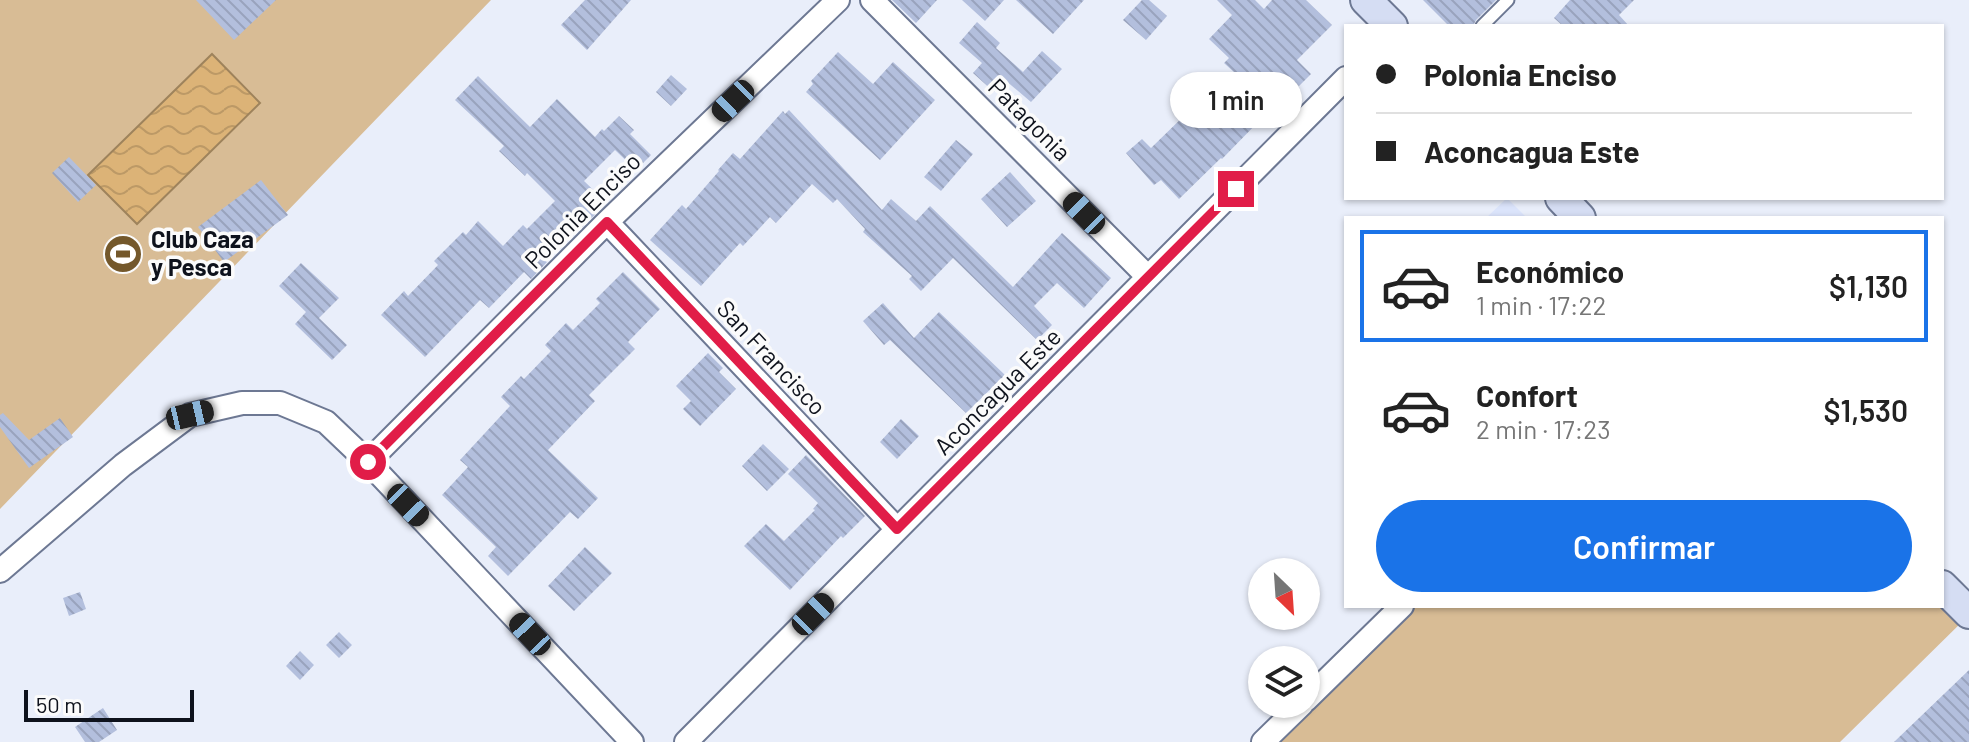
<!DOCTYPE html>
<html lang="es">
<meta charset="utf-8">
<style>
:root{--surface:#fff;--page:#f6f6f6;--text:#222;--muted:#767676;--line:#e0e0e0;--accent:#1a73e8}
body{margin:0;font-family:Barlow,sans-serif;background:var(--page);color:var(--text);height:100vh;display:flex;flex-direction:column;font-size:30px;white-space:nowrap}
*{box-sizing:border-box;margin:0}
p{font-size:26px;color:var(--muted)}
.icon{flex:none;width:44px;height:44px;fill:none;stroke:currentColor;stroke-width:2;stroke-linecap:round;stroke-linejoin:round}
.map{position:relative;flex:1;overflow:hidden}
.panel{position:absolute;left:1344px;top:216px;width:600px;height:392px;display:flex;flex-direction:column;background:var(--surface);border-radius:0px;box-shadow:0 2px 6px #0004}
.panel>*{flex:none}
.top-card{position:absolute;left:1344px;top:24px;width:600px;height:176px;border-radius:0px;box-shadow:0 2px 6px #0004;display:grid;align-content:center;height:176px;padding:0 32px;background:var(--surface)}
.needle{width:52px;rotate:155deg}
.controls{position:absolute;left:1248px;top:558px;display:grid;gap:16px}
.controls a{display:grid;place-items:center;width:72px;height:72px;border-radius:50%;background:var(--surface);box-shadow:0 2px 6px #0004;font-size:40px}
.scale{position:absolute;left:24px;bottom:20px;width:170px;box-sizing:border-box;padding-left:8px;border:4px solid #0e121c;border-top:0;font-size:22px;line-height:28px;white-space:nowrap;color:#0e121c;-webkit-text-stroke:6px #fbfbfb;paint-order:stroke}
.end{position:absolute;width:36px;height:36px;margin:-18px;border:10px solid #e11d48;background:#fff;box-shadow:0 0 0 4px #fff}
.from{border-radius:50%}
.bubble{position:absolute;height:56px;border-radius:28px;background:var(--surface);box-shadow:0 2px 6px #0004;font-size:26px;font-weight:600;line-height:56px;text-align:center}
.car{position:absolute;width:24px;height:48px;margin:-24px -12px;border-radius:10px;box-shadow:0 0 6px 2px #0007;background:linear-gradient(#222 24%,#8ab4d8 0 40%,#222 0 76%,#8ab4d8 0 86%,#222 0)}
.top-card b{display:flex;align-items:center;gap:28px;height:76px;font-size:30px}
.top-card b+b{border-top:2px solid var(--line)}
.top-card i{width:20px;height:20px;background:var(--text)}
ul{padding:14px 0 0;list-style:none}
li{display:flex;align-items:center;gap:24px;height:112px;margin:0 16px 12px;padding:0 16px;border:4px solid transparent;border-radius:0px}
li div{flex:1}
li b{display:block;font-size:30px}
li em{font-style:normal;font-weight:600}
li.active{border-color:var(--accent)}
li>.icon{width:72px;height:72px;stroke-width:1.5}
.cta{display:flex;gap:16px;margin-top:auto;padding:16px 32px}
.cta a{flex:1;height:92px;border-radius:48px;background:var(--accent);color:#fff;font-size:32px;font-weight:600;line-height:92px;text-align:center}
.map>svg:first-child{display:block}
</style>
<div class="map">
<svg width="1969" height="742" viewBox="0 0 1969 742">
<defs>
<pattern id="water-waves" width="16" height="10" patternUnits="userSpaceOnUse" patternTransform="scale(2)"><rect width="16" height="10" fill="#dcb377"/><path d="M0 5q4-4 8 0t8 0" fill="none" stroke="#bc9966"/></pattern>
<pattern id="building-back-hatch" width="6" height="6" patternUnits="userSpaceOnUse" patternTransform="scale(2)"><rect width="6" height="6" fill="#b3bfdd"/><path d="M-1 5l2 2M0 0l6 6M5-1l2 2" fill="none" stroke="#99a3bd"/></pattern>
</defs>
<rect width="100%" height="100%" fill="#e9eefa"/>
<path fill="#dbe4fb" d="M1507,198L1527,218H1486Z"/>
<path fill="#d8bc95" d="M0,0H491L0,509Z
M1402,606H1942L1969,615L1840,742H1263Z"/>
<path fill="url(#water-waves)" stroke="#9e835c" stroke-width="2" d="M212,54L260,103L137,224L88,175Z"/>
<path fill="url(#building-back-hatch)" d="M196,0H276L234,40Z
M585,0H631L587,50L561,25Z
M892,0H937L916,23Z
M962,0H1004L985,21Z
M1016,0H1084L1053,34Z
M1142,0H1149L1167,16L1146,40L1123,20Z
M1217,0H1255L1264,9L1272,0H1306L1332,25L1297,60L1311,74L1299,86L1296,83L1222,159L1221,158L1179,199L1161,180L1154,185L1126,153L1142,139L1151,148L1189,111L1175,96L1189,84L1206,103L1236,74L1224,63L1229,58L1209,39L1232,15Z
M1423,0H1496L1476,20L1473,26H1449Z
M1570,0H1634L1619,15L1629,26H1563L1554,18Z
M977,22L1000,43L996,48L1023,72L1042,51L1062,69L1031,102L1005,80L994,92L973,73L982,63L959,43Z
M838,52L873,84L893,62L935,100L880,160L806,92L813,84L811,81Z
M671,75L687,89L671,106L656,92Z
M478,76L530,127L557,99L595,137L602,129L604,131L619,116L634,130L630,134L651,155L636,170L615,150L584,181L607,203L582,227L574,220L540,256L547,262L531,279L524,272L489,308L480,300L425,357L381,315L404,291L408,296L438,265L434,261L463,232L466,235L478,221L503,246L523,225L527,229L555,201L527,173L525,176L499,151L504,146L455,100Z
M789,110L882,210L891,199L916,221L930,206L1013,287L1062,233L1111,278L1084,308L1057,283L1034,306L1052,325L1037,340L953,258L921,291L909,279L912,276L863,232L865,229L837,199L833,203L812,184L776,223L770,217L743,246L740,243L701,286L650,240L682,205L686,209L719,171L718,170L733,153L740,159L783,111L785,114Z
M956,140L973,154L941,191L924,177Z
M69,157L96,185L78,202L52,173Z
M1010,172L1036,201L1007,227L981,199Z
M261,180L288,215L224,262L198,227Z
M301,263L339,298L319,318L347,345L332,360L295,324L306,312L279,286Z
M623,272L660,309L628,342L635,349L589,395L595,401L548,450L598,498L578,519L570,512L508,576L488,556L496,547L442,495L468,467L460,460L510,406L501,397L521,376L524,379L551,351L545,345L566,323L573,330L600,303L596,299Z
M883,303L914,338L939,312L1005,375L966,413L890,340L884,345L863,321Z
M708,353L723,368L719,372L736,389L700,426L683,409L691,401L676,386Z
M3,413L29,440L60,418L73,437L29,468L0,427V415Z
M901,419L919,436L897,459L880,442Z
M763,444L789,469L767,491L742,466Z
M806,455L865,516L843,538L841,536L790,590L744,546L766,524L784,541L815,510L813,509L818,503L788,474Z
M585,547L612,573L574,611L548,586Z
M80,592L86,609L69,616L63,598Z
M339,632L352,645L339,658L326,645Z
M300,651L314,665L300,680L286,666Z
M1969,670V742H1894Z
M103,708L117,730L99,742H85L75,727Z"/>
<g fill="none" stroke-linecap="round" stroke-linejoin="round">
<defs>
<path id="service" d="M1482,26L1508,0"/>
<path id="minor" d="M872,0L1148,277
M607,222L897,529
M368,462L607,222L838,0
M0,571L123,465L190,415L242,403H280L326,422L368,462L632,742
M1306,700L1402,606
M686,742L1346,78
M1263,742L1302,704"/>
<path id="secondary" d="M1366,0L1392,26
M1561,198L1580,218
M1942,586L1969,613"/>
</defs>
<use href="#service" stroke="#6d7893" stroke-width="15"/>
<use href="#minor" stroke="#6d7893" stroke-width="26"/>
<use href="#secondary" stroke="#6d7893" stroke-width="34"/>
<use href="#service" stroke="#fff" stroke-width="11"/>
<use href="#minor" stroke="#fff" stroke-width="22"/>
<use href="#secondary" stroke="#d5ddf3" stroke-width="30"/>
</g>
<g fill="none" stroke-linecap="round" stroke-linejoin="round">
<path stroke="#e11d48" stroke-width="10" d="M368,462L607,222L897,529L1236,189"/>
</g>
<defs>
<symbol id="stadium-disc" viewBox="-11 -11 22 22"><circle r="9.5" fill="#74582b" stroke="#fbfbfb"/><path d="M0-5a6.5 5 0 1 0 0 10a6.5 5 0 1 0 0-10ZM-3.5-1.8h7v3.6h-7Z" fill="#fff"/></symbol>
</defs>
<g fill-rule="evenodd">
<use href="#stadium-disc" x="101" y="232" width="44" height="44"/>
</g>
<g text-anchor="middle" stroke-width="7" stroke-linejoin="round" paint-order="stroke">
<g font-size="24" fill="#0e121c" stroke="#fbfbfb">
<text transform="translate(1029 120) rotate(45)" y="8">Patagonia</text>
<text transform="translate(583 211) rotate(-45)" y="8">Polonia Enciso</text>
<text transform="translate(771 358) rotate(47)" y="8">San Francisco</text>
<text transform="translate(998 392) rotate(-45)" y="8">Aconcagua Este</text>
</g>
<g font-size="24" font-weight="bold" fill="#0e121c" stroke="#fbfbfb" text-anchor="start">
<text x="151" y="248">Club Caza<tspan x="151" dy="28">y Pesca</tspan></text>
</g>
</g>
</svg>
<div class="controls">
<a><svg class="needle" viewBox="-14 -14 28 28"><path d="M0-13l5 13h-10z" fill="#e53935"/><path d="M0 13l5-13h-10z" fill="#767676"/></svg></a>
<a><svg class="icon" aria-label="layers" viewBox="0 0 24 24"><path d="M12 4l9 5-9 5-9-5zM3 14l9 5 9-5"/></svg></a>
</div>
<div class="scale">50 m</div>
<i class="end from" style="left:368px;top:462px"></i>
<i class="end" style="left:1236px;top:189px"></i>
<div class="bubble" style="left:1170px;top:72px;width:132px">1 min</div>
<i class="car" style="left:733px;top:101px;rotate:226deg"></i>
<i class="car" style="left:1084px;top:213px;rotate:315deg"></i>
<i class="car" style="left:190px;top:415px;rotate:77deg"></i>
<i class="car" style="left:408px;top:505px;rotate:136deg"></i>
<i class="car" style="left:813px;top:614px;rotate:45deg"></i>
<i class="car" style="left:530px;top:634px;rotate:317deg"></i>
<div class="top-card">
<b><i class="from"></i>Polonia Enciso</b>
<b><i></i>Aconcagua Este</b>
</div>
<section class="panel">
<ul>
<li class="active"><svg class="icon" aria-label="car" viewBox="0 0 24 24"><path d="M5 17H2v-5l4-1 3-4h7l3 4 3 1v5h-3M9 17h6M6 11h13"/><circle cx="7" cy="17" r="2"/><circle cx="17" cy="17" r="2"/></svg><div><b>Económico</b><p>1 min · 17:22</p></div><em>$1,130</em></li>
<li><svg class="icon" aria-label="car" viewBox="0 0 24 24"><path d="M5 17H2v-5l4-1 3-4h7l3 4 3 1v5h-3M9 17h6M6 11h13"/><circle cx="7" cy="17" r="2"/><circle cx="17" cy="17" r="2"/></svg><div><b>Confort</b><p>2 min · 17:23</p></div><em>$1,530</em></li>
</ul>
<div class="cta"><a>Confirmar</a></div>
</section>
</div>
